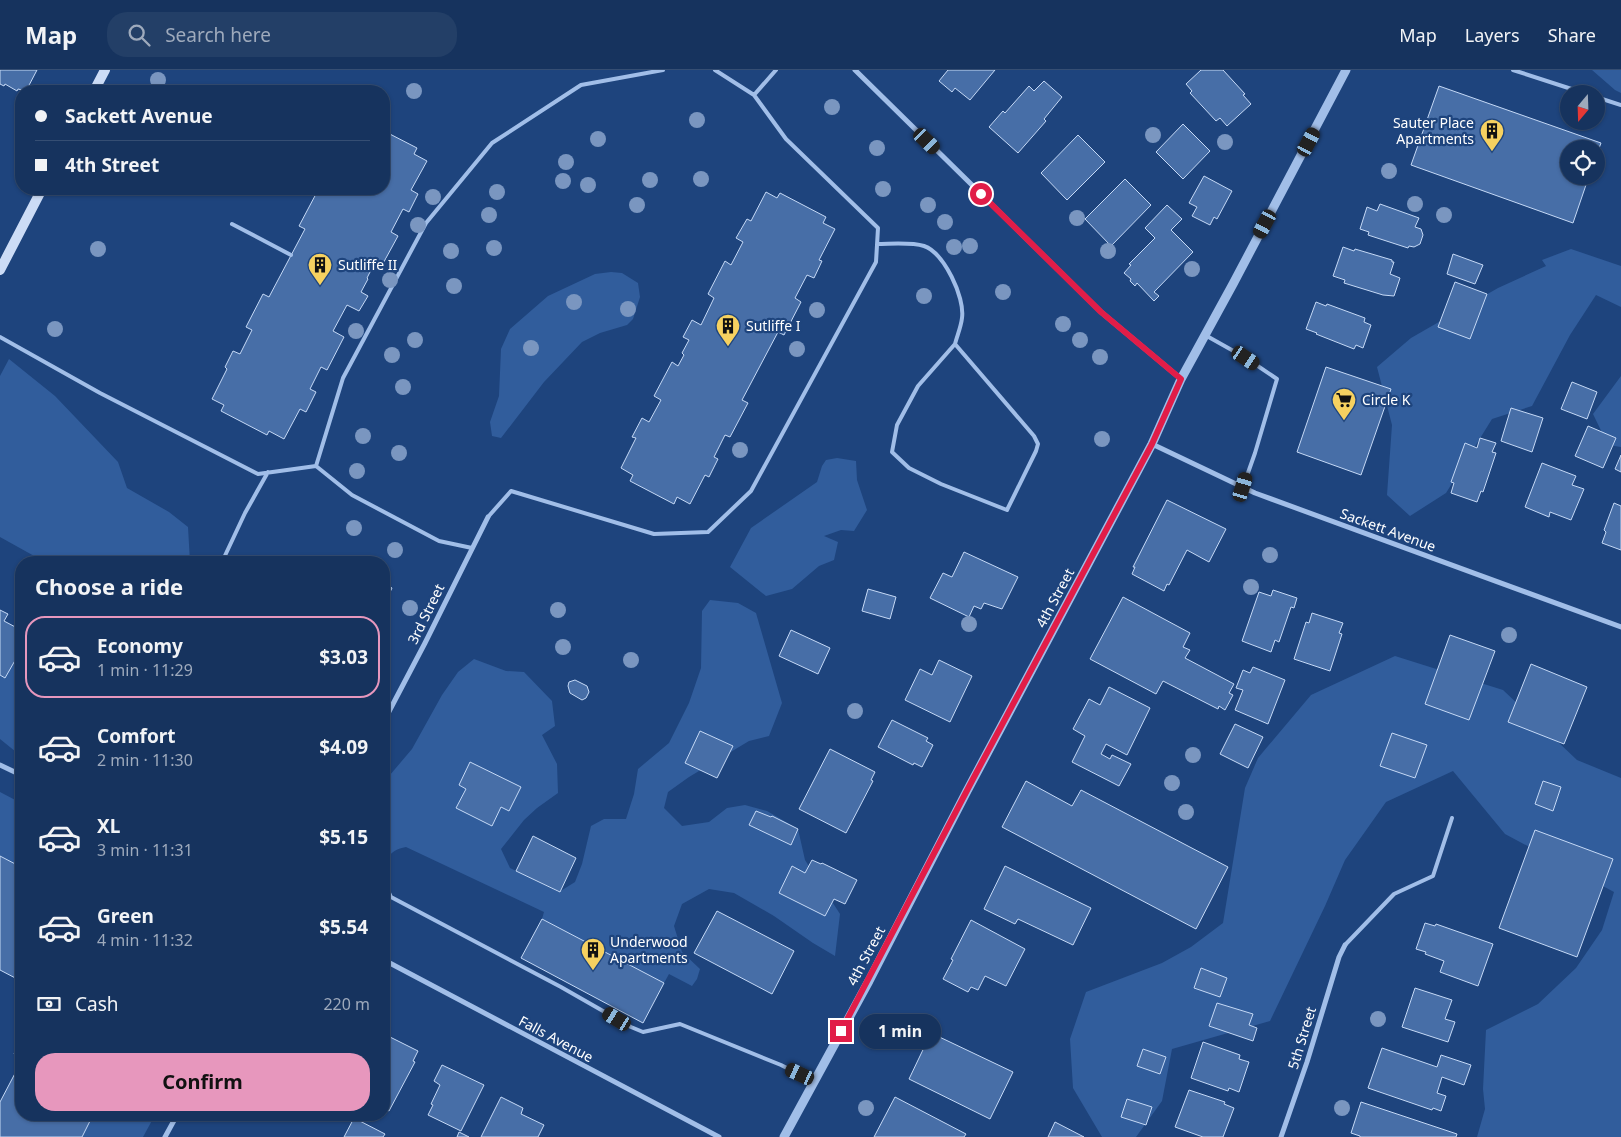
<!DOCTYPE html>
<meta charset="utf-8">
<style>
:root{--surface:#16335e;--page:#233f67;--text:#f1f3f6;--muted:#9eaabc;--line:#354e73;--accent:#e797bd}
body{margin:0;font-family:"Noto Sans",sans-serif;background:var(--page);color:var(--text);height:100vh;display:flex;flex-direction:column;font-size:19px;white-space:nowrap}
*{box-sizing:border-box;margin:0}
p{font-size:16px;color:var(--muted)}
.icon{flex:none;width:28px;height:28px;fill:none;stroke:currentColor;stroke-width:2;stroke-linecap:round;stroke-linejoin:round}
.map{position:relative;flex:1;overflow:hidden}
.drawer{position:absolute;left:15px;top:486px;width:375px;height:565px;display:flex;flex-direction:column;background:var(--surface);border-radius:20px;box-shadow:0 1px 4px #0004,0 0 0 1px var(--line)}
.drawer>*{flex:none}
.hud{position:absolute;left:15px;top:15px;width:375px;height:110px;border-radius:20px;box-shadow:0 1px 4px #0004,0 0 0 1px var(--line);display:grid;align-content:center;height:110px;padding:0 20px;background:var(--surface)}
.needle{width:32px;rotate:199deg}
.fabs{position:absolute;left:1560px;top:15px;display:grid;gap:10px}
.fabs a{display:grid;place-items:center;width:45px;height:45px;border-radius:50%;background:var(--surface);box-shadow:0 1px 4px #0004,0 0 0 1px var(--line);font-size:25px}
.end{position:absolute;width:22px;height:22px;margin:-11px;border:6px solid #e11d48;background:#fff;box-shadow:0 0 0 2px #fff}
.from{border-radius:50%}
.bubble{position:absolute;height:35px;border-radius:18px;background:var(--surface);box-shadow:0 1px 4px #0004,0 0 0 1px var(--line);font-size:16px;font-weight:700;line-height:35px;text-align:center}
.car{position:absolute;width:15px;height:30px;margin:-15px -8px;border-radius:6px;box-shadow:0 0 4px 1px #0007;background:linear-gradient(#222 24%,#8ab4d8 0 40%,#222 0 76%,#8ab4d8 0 86%,#222 0)}
.hud b{display:flex;align-items:center;gap:18px;height:48px;font-size:19px}
.hud b+b{border-top:1px solid var(--line)}
.hud i{width:12px;height:12px;background:var(--text)}
ul{padding:0;list-style:none}
li{display:flex;align-items:center;gap:15px;height:82px;margin:0 10px 8px;padding:0 10px;border:2px solid transparent;border-radius:20px}
li div{flex:1}
li b{display:block;font-size:19px}
li em{font-style:normal;font-weight:700}
li.current{border-color:var(--accent)}
li>.icon{width:45px;height:45px;stroke-width:1.5}
h2{padding:0 20px;font-size:22px;line-height:60px}
.pay{display:flex;align-items:center;gap:12px;height:55px;padding:0 20px;font-size:19px}
.pay p{margin-inline-start:auto}
.button{display:flex;gap:10px;margin-top:auto;padding:10px 20px}
.button a{flex:1;height:58px;border-radius:20px;background:var(--accent);color:#111;font-size:20px;font-weight:700;line-height:58px;text-align:center}
header{display:flex;align-items:center;gap:30px;box-sizing:border-box;height:70px;padding:0 25px;background:var(--surface);border-bottom:1px solid var(--line)}
header strong{font-size:24px}
nav{display:flex;gap:28px;margin-inline-start:auto;font-size:18px}
.search{width:350px;height:45px;background:var(--page);display:flex;align-items:center;gap:12px;box-sizing:border-box;padding:0 18px;border-radius:20px;color:var(--muted);font-size:19px}
.map>svg:first-child{display:block}
</style>
<header>
<strong>Map</strong>
<div class="search"><svg class="icon" aria-label="search" viewBox="0 0 24 24"><circle cx="10" cy="10" r="6"/><path d="M15 15l6 6"/></svg>Search here</div>
<nav><a>Map</a><a>Layers</a><a>Share</a></nav>
</header>
<div class="map">
<svg width="1621" height="1067" viewBox="0 0 1621 1067">
<rect width="100%" height="100%" fill="#1e447d"/>
<path fill="#315d9c" d="M1592,0H1621V23L1615,20Z
M1571,179L1621,196V237L1596,225L1570,265L1532,336L1492,349L1446,423L1410,446L1387,425L1392,355L1377,297L1411,268L1498,218L1546,196L1542,190Z
M611,202L622,203L638,213L640,227L633,249L627,255L600,263L582,272L544,312L501,368L492,366L490,352L499,326L501,279L510,259L548,226L595,204Z
M9,289L55,326L118,392L127,418L169,442L188,457L190,492H45L0,467V306Z
M1621,306V377L1608,375L1593,344Z
M837,388L856,391L857,410L867,440L854,461L841,460L824,466L838,472L834,490L819,496L792,519L766,526L730,497L751,458L817,412L822,396L826,390Z
M710,530L738,533L756,543L782,633L769,666L749,671L689,707L668,722L664,738L682,756L709,752L727,738L745,735L767,741L798,759L805,790L840,844L835,886L813,873L774,846L734,823L709,819L682,834L674,856L682,882L700,899L697,909L692,916L669,904L664,913L542,849L544,842L406,777C397,779 392,781 387,789L384,787V712L412,679L442,625L458,602L474,589L506,601L524,602L552,631L555,656L542,665L557,694L558,723L537,738L524,750L501,779L510,798L559,822L575,812L582,794L591,756L604,749H626L634,724L638,699L669,673L689,633L701,598L702,541Z
M21,578V686L0,669V579L17,582Z
M1395,586L1503,620L1577,690L1621,708V1067H1477L1485,1039L1483,1019L1486,960L1538,934L1576,898L1602,860L1614,822L1505,764L1453,701L1386,732L1345,790L1325,836L1270,951L1172,979L1162,1031L1136,1067H1102L1073,1018L1070,969L1086,922L1162,893L1191,877L1223,853L1245,718L1258,688L1311,625Z
M0,722L21,733V797L0,786Z
M93,1045H155L143,1067H82Z"/>
<path fill="#476ea7" stroke="#c5d9f6" d="M0,0H37L26,21L18,19L17,21L5,14L4,16L0,14Z
M948,0H995L970,30L955,18L952,22L939,11Z
M1201,0H1223L1245,24L1243,25L1251,34L1227,56L1220,48L1216,51L1190,23L1192,21L1186,14Z
M1044,11L1062,27L1044,49L1046,51L1018,83L989,57L1003,41L1005,43L1029,16L1034,21Z
M1439,16L1601,73L1596,86V79H1569V106H1589L1573,153L1411,95Z
M1183,54L1210,81L1183,109L1156,82Z
M384,61L417,78L414,84L427,91L411,120L418,124L409,142L403,139L391,162L398,166L380,199L373,196L367,208L368,209L361,222L368,226L359,241L347,235L333,261L344,267L327,300L321,297L310,319L316,322L306,342L300,339L284,369L269,361L267,365L221,341L224,335L212,329L227,299L225,297L233,281L240,284L252,260L246,257L263,224L269,227L305,159L299,156L317,122L322,124L324,119H384Z
M1078,65L1105,92L1067,130L1041,103Z
M1204,106L1232,121L1217,149L1214,147L1210,155L1192,146L1197,137L1189,133Z
M1125,109L1151,135L1111,176L1085,149Z
M766,122L777,128L780,123L826,147L823,153L835,159L819,190L822,191L814,208L807,205L795,228L801,232L784,265L778,262L742,330L748,333L730,367L725,365L714,387L718,389L709,407L705,405L690,434L677,427L674,434L630,411L633,405L621,398L636,368L632,367L642,348L649,352L661,330L654,326L672,292L678,296L684,285L682,283L689,270L683,267L692,250L701,255L714,228L708,224L725,191L731,195L743,172L736,168L747,149L751,151Z
M1380,134L1419,148L1415,157L1421,159L1423,165L1420,174L1414,177L1409,176L1408,178L1368,165L1369,162L1360,159L1367,137L1377,141Z
M1167,135L1182,149L1171,160L1193,182L1154,222L1159,226L1154,231L1137,213L1135,216L1130,211L1131,209L1124,203L1131,195L1129,194L1155,168L1145,158Z
M1343,177L1354,181L1355,179L1392,190V192H1394L1390,204L1400,208L1394,226L1383,225L1344,213L1345,210L1333,206Z
M1453,184L1483,195L1475,214L1447,204Z
M1455,212L1487,224L1470,269L1438,257Z
M1316,232L1326,236L1327,234L1365,248L1364,252L1371,255L1363,278L1356,275L1354,279L1316,264L1317,263L1306,259Z
M1326,297L1391,319L1361,405L1297,382Z
M1572,312L1597,322L1587,349L1561,339Z
M1511,338L1543,348L1532,382L1501,371Z
M1588,356L1616,368L1603,398L1575,386Z
M1480,368L1496,373L1492,382L1496,383L1483,422L1481,421L1477,432L1451,423L1454,413L1451,412L1465,373L1477,378Z
M1621,385V402L1615,399Z
M1542,393L1576,406L1572,415L1584,419L1571,450L1550,442L1549,447L1525,437Z
M1167,430L1226,459L1209,492L1187,480L1169,515L1167,514L1164,521L1132,504L1135,497H1133Z
M1614,433L1621,436V480L1602,473L1606,462L1604,460Z
M964,482L1018,507L1002,539L984,533L981,539L974,536L969,547L930,528L943,503L952,507Z
M384,513L392,518L384,535Z
M868,519L896,527L890,549L862,541Z
M1273,520L1297,528L1294,538L1291,537L1279,572L1275,570L1271,582L1242,571L1259,522L1271,526Z
M1123,527L1190,563L1183,577L1190,580L1185,588L1234,614L1229,623L1233,625L1225,640L1219,636L1218,639L1163,611L1156,624L1090,589Z
M0,540L8,544L4,551L21,560V580L5,608L0,605Z
M1312,543L1343,553L1339,563L1342,564L1330,601L1294,589L1306,552L1309,553Z
M791,560L830,578L818,604L779,586Z
M1450,565L1495,581L1469,650L1425,634Z
M939,590L972,606L950,652L905,630L920,599L932,605Z
M1531,594L1587,617L1564,674L1508,652Z
M1253,597L1285,610L1268,654L1235,640L1243,620L1236,618L1243,600L1250,603Z
M575,610L587,616L589,622L586,628L582,630L570,623L568,616L569,612Z
M1109,617L1150,638L1127,685L1106,674L1101,684L1110,689L1112,685L1131,694L1119,716L1072,692L1085,666L1073,659L1089,629L1100,635Z
M892,650L928,668L926,671L933,675L922,697L914,693L913,695L878,677Z
M1235,654L1263,667L1248,698L1220,684Z
M700,661L733,676L717,708L685,693Z
M1392,663L1427,675L1415,708L1380,696Z
M830,679L875,702L871,710L873,711L846,763L799,739Z
M470,692L521,717L509,741L501,737L492,756L456,738L466,719L459,715Z
M1026,711L1072,736L1081,720L1228,797L1196,859L1002,757Z
M1543,711L1561,717L1553,741L1535,734Z
M756,741L771,747L772,746L798,759L791,775L749,755Z
M1535,760L1613,789L1577,887L1499,858Z
M533,766L576,788L560,822L516,801Z
M0,786L21,797V911L0,900Z
M812,790L821,794L822,793L857,810L845,834L834,829L825,846L779,823L792,796L805,803Z
M1005,796L1091,838L1073,875L1018,849L1015,854L984,839Z
M717,841L794,881L772,924L694,883Z
M542,849L664,913L643,953L521,888Z
M971,850L1025,879L1006,916L985,906L978,920L971,917L968,922L943,909L953,890L951,889Z
M1425,853L1435,856L1436,854L1493,874L1478,916L1440,902L1444,891L1425,884L1426,882L1416,879Z
M1201,898L1227,908L1220,927L1194,918Z
M1415,918L1452,930L1445,949L1455,952L1448,972L1402,957Z
M1217,933L1253,944L1249,955L1257,958L1253,971L1209,956Z
M931,963L1013,1002L990,1049L909,1009Z
M384,964L418,981L413,991L415,992L389,1041L384,1038Z
M21,971V988L14,984Z
M1203,972L1240,985L1239,989L1249,992L1239,1022L1229,1018L1228,1021L1191,1008Z
M1382,978L1437,997L1441,985L1471,995L1464,1015L1442,1007L1437,1023L1446,1026L1441,1041L1433,1038L1432,1040L1368,1018Z
M1143,979L1166,987L1160,1004L1137,996Z
M21,992V1045H93L82,1067H0V1032Z
M442,995L484,1015L461,1061L428,1045L433,1035L431,1034L440,1015L434,1011Z
M1189,1020L1225,1032L1224,1034L1234,1038L1223,1067H1203L1175,1057Z
M501,1027L523,1038L521,1044L544,1055L538,1067H481Z
M895,1027L966,1064L964,1067H874Z
M1127,1029L1152,1037L1146,1055L1121,1047Z
M1361,1032L1457,1064L1456,1067H1360V1066L1351,1063Z
M354,1048L385,1064L383,1067H344Z
M1055,1052L1084,1067H1048Z
M459,1062L469,1067H457Z"/>
<g fill="none" stroke-linecap="round" stroke-linejoin="round">
<path stroke="#a1bee8" stroke-width="4" d="M1513,0L1587,24
M754,25L776,0
M1596,27L1621,35
M232,154L291,185
M877,174C891,174 911,172 924,176C944,183 965,227 962,248C961,257 957,266 955,274L1034,366L1038,374L1036,381L1007,440L941,414L909,398L892,382L897,355L918,316L955,274
M1205,265L1246,288L1277,309L1255,383L1243,417
M0,267L100,323L258,404L316,396
M488,447L511,421L654,464L708,462L751,421L876,192L878,158L786,69L754,25L715,0
M472,478L439,471L352,425L316,396L343,308L426,153L492,73L581,15L663,0
M222,492L245,443L268,402
M384,812L391,827L561,917L631,957L643,962L680,954L781,995L814,1012
M1345,875L1394,824L1433,806L1452,748"/>
<path stroke="#a1bee8" stroke-width="5" d="M855,0L1101,242L1181,309
M1152,374L1255,423L1621,557
M384,651L425,573L488,447
M0,695L21,705
M384,890L719,1067
M165,1067L177,1045
M1281,1067L1307,992L1339,887L1345,875"/>
<path stroke="#a1bee8" stroke-width="9" d="M784,1067L869,911L967,721L1152,374L1181,309L1233,214L1346,0"/>
<path stroke="#ccdcf6" stroke-width="10" d="M94,21L105,0
M0,200L42,119"/>
</g>
<g fill="#7a96c0">
<circle cx="158" cy="10" r="8"/>
<circle cx="414" cy="21" r="8"/>
<circle cx="832" cy="37" r="8"/>
<circle cx="697" cy="50" r="8"/>
<circle cx="1153" cy="65" r="8"/>
<circle cx="598" cy="69" r="8"/>
<circle cx="1225" cy="72" r="8"/>
<circle cx="877" cy="78" r="8"/>
<circle cx="566" cy="92" r="8"/>
<circle cx="1389" cy="101" r="8"/>
<circle cx="701" cy="109" r="8"/>
<circle cx="650" cy="110" r="8"/>
<circle cx="563" cy="111" r="8"/>
<circle cx="588" cy="115" r="8"/>
<circle cx="883" cy="119" r="8"/>
<circle cx="497" cy="122" r="8"/>
<circle cx="433" cy="127" r="8"/>
<circle cx="1415" cy="134" r="8"/>
<circle cx="637" cy="135" r="8"/>
<circle cx="928" cy="135" r="8"/>
<circle cx="489" cy="145" r="8"/>
<circle cx="1444" cy="145" r="8"/>
<circle cx="1077" cy="148" r="8"/>
<circle cx="945" cy="152" r="8"/>
<circle cx="418" cy="155" r="8"/>
<circle cx="970" cy="176" r="8"/>
<circle cx="954" cy="177" r="8"/>
<circle cx="494" cy="178" r="8"/>
<circle cx="98" cy="179" r="8"/>
<circle cx="451" cy="181" r="8"/>
<circle cx="1108" cy="181" r="8"/>
<circle cx="1192" cy="199" r="8"/>
<circle cx="390" cy="210" r="8"/>
<circle cx="454" cy="216" r="8"/>
<circle cx="1003" cy="222" r="8"/>
<circle cx="924" cy="226" r="8"/>
<circle cx="574" cy="232" r="8"/>
<circle cx="628" cy="239" r="8"/>
<circle cx="817" cy="240" r="8"/>
<circle cx="1063" cy="254" r="8"/>
<circle cx="55" cy="259" r="8"/>
<circle cx="356" cy="261" r="8"/>
<circle cx="415" cy="270" r="8"/>
<circle cx="1080" cy="270" r="8"/>
<circle cx="531" cy="278" r="8"/>
<circle cx="797" cy="279" r="8"/>
<circle cx="392" cy="285" r="8"/>
<circle cx="1100" cy="287" r="8"/>
<circle cx="403" cy="317" r="8"/>
<circle cx="363" cy="366" r="8"/>
<circle cx="1102" cy="369" r="8"/>
<circle cx="740" cy="380" r="8"/>
<circle cx="399" cy="383" r="8"/>
<circle cx="357" cy="401" r="8"/>
<circle cx="354" cy="458" r="8"/>
<circle cx="395" cy="480" r="8"/>
<circle cx="1270" cy="485" r="8"/>
<circle cx="1251" cy="517" r="8"/>
<circle cx="410" cy="538" r="8"/>
<circle cx="558" cy="540" r="8"/>
<circle cx="969" cy="554" r="8"/>
<circle cx="1509" cy="565" r="8"/>
<circle cx="563" cy="577" r="8"/>
<circle cx="631" cy="590" r="8"/>
<circle cx="855" cy="641" r="8"/>
<circle cx="1193" cy="685" r="8"/>
<circle cx="1172" cy="713" r="8"/>
<circle cx="1186" cy="742" r="8"/>
<circle cx="1378" cy="949" r="8"/>
<circle cx="866" cy="1038" r="8"/>
<circle cx="1342" cy="1038" r="8"/>
</g>
<g fill="none" stroke-linecap="round" stroke-linejoin="round">
<path stroke="#e11d48" stroke-width="6" d="M841,961L973,709L1152,374L1181,309L1101,242L981,124"/>
</g>
<defs>
<symbol id="building-pin" viewBox="-11 -11 22 30"><path d="M0 17L-7.5 6A9.5 9.5 0 1 1 7.5 6Z" fill="#f6d160" stroke="#1e447d"/><path d="M-4-6H4V6H1V3H-1V6H-4ZM-2.5-4.3h1.7v1.8h-1.7ZM.8-4.3h1.7v1.8H.8ZM-2.5-1h1.7V.8h-1.7ZM.8-1h1.7V.8H.8Z" fill="#111"/></symbol>
<symbol id="supermarket-pin" viewBox="-11 -11 22 30"><path d="M0 17L-7.5 6A9.5 9.5 0 1 1 7.5 6Z" fill="#f6d160" stroke="#1e447d"/><path d="M-6-5.5h2.5l.6 2H6L4.5 2H-2.5L-4.4-4H-6ZM-1.5 3.2a1.3 1.3 0 1 0 .1 0ZM3 3.2a1.3 1.3 0 1 0 .1 0Z" fill="#111"/></symbol>
</defs>
<g fill-rule="evenodd">
<use href="#building-pin" x="1478" y="47" width="28" height="38"/>
<use href="#building-pin" x="306" y="181" width="28" height="38"/>
<use href="#building-pin" x="714" y="242" width="28" height="38"/>
<use href="#supermarket-pin" x="1330" y="316" width="28" height="38"/>
<use href="#building-pin" x="579" y="866" width="28" height="38"/>
</g>
<g text-anchor="middle" stroke-width="4.5" stroke-linejoin="round" paint-order="stroke">
<g font-size="14" fill="#fff" stroke="#1e447d" text-anchor="start">
<text x="1474" y="58" text-anchor="end">Sauter Place<tspan x="1474" dy="16">Apartments</tspan></text>
<text x="338" y="200">Sutliffe II</text>
<text x="746" y="261">Sutliffe I</text>
<text x="1362" y="335">Circle K</text>
<text x="610" y="877">Underwood<tspan x="610" dy="16">Apartments</tspan></text>
</g>
<g font-size="14" fill="#fff" stroke="#1e447d">
<text transform="translate(1388 460) rotate(20)" y="5">Sackett Avenue</text>
<text transform="translate(1055 528) rotate(-62)" y="5">4th Street</text>
<text transform="translate(426 544) rotate(-64)" y="5">3rd Street</text>
<text transform="translate(866 886) rotate(-62)" y="5">4th Street</text>
<text transform="translate(1302 968) rotate(-73)" y="5">5th Street</text>
<text transform="translate(556 969) rotate(28)" y="5">Falls Avenue</text>
</g>
</g>
</svg>
<div class="fabs">
<a><svg class="needle" viewBox="-14 -14 28 28"><path d="M0-13l5 13h-10z" fill="#e53935"/><path d="M0 13l5-13h-10z" fill="#9eaabc"/></svg></a>
<a><svg class="icon" aria-label="locate" viewBox="0 0 24 24"><circle cx="12" cy="12" r="6"/><path d="M12 2v4M12 18v4M2 12h4M18 12h4"/></svg></a>
</div>
<i class="end from" style="left:981px;top:124px"></i>
<i class="end" style="left:841px;top:961px"></i>
<div class="bubble" style="left:859px;top:944px;width:82px">1 min</div>
<i class="car" style="left:927px;top:71px;rotate:134deg"></i>
<i class="car" style="left:1309px;top:72px;rotate:28deg"></i>
<i class="car" style="left:1265px;top:154px;rotate:208deg"></i>
<i class="car" style="left:1246px;top:288px;rotate:124deg"></i>
<i class="car" style="left:1243px;top:417px;rotate:17deg"></i>
<i class="car" style="left:617px;top:949px;rotate:301deg"></i>
<i class="car" style="left:800px;top:1004px;rotate:295deg"></i>
<div class="hud">
<b><i class="from"></i>Sackett Avenue</b>
<b><i></i>4th Street</b>
</div>
<section class="drawer">
<h2>Choose a ride</h2>
<ul>
<li class="current"><svg class="icon" aria-label="car" viewBox="0 0 24 24"><path d="M5 17H2v-5l4-1 3-4h7l3 4 3 1v5h-3M9 17h6M6 11h13"/><circle cx="7" cy="17" r="2"/><circle cx="17" cy="17" r="2"/></svg><div><b>Economy</b><p>1 min · 11:29</p></div><em>$3.03</em></li>
<li><svg class="icon" aria-label="car" viewBox="0 0 24 24"><path d="M5 17H2v-5l4-1 3-4h7l3 4 3 1v5h-3M9 17h6M6 11h13"/><circle cx="7" cy="17" r="2"/><circle cx="17" cy="17" r="2"/></svg><div><b>Comfort</b><p>2 min · 11:30</p></div><em>$4.09</em></li>
<li><svg class="icon" aria-label="car" viewBox="0 0 24 24"><path d="M5 17H2v-5l4-1 3-4h7l3 4 3 1v5h-3M9 17h6M6 11h13"/><circle cx="7" cy="17" r="2"/><circle cx="17" cy="17" r="2"/></svg><div><b>XL</b><p>3 min · 11:31</p></div><em>$5.15</em></li>
<li><svg class="icon" aria-label="car" viewBox="0 0 24 24"><path d="M5 17H2v-5l4-1 3-4h7l3 4 3 1v5h-3M9 17h6M6 11h13"/><circle cx="7" cy="17" r="2"/><circle cx="17" cy="17" r="2"/></svg><div><b>Green</b><p>4 min · 11:32</p></div><em>$5.54</em></li>
</ul>
<div class="pay"><svg class="icon" aria-label="cash" viewBox="0 0 24 24"><path d="M3 7h18v10H3z"/><circle cx="12" cy="12" r="2"/></svg>Cash<p>220 m</p></div>
<div class="button"><a>Confirm</a></div>
</section>
</div>
